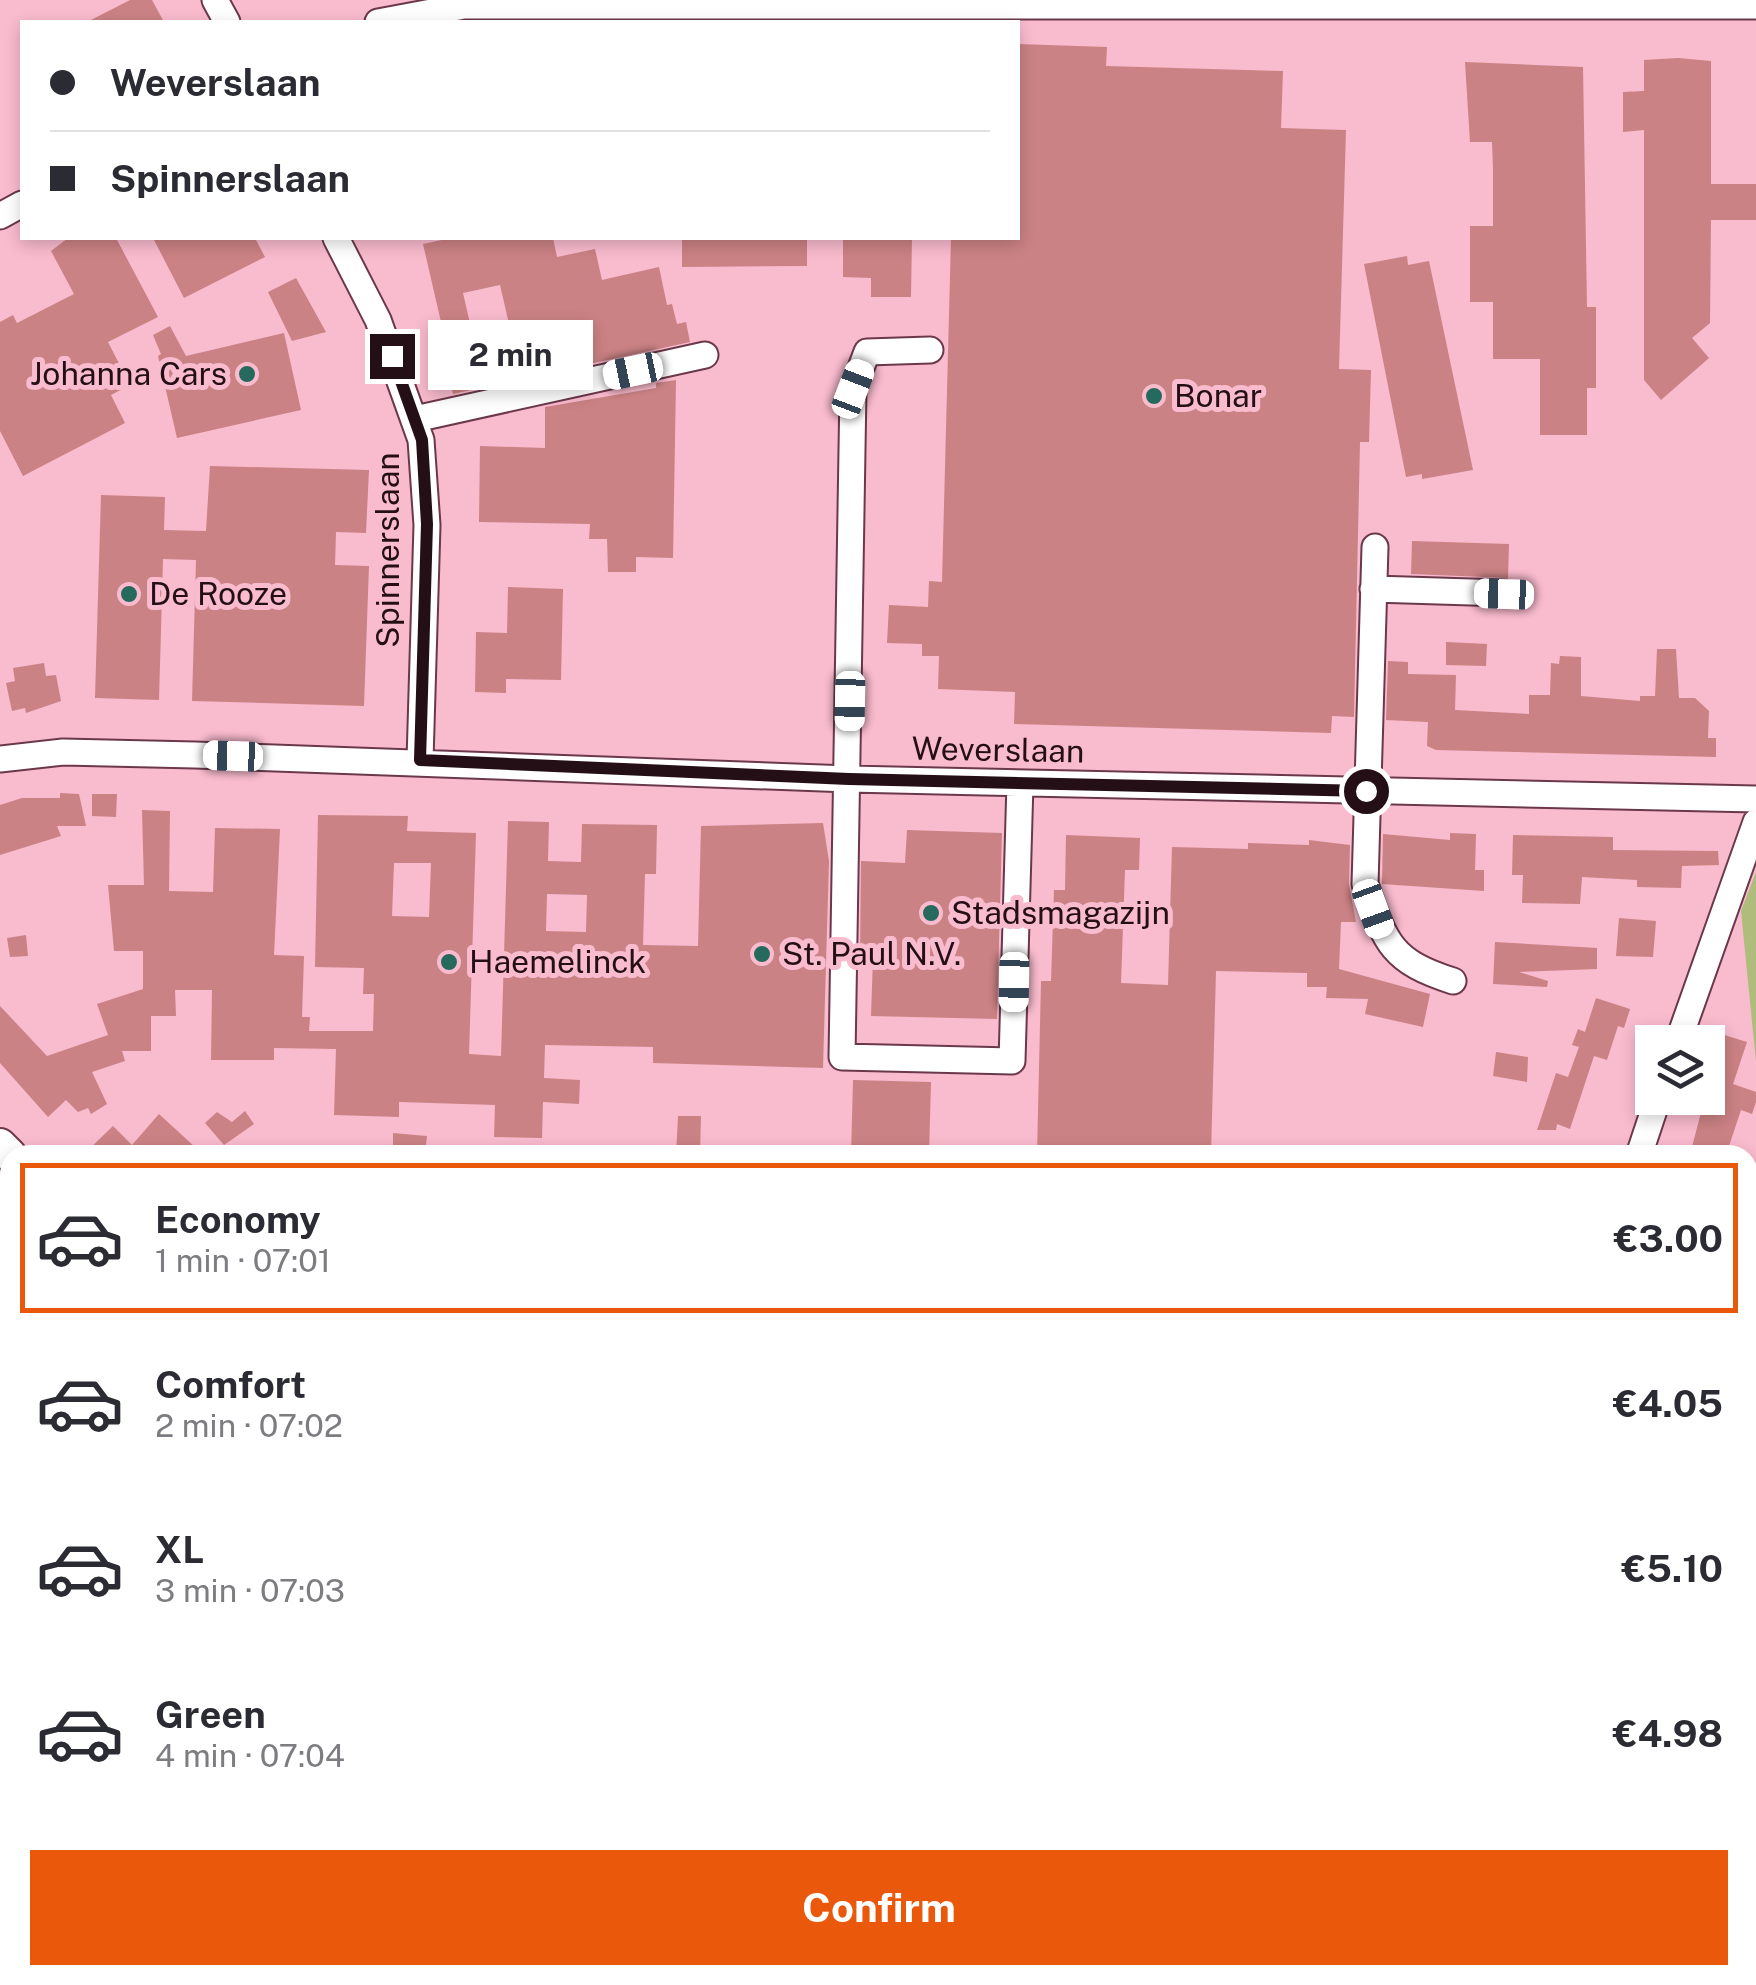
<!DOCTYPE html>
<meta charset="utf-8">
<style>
:root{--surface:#fff;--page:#f2f2f3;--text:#2b2b33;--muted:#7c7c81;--line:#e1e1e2;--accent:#ea580c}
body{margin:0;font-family:"Public Sans",sans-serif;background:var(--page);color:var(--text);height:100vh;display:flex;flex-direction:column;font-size:38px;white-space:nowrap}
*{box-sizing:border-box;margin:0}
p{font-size:32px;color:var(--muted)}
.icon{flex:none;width:55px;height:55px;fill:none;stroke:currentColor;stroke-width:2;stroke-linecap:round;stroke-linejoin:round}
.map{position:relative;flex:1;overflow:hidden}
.side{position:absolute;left:0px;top:1145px;width:1758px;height:840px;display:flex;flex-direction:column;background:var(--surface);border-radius:30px 30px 0 0;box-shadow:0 5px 15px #0003}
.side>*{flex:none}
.guide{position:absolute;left:20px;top:20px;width:1000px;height:220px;border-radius:0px;box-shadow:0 5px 15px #0003;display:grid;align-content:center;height:220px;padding:0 30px;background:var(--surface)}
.tools{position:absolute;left:1635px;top:1025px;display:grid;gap:20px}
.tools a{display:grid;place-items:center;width:90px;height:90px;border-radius:0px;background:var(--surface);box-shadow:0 5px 15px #0003;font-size:50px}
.end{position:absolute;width:45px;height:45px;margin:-22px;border:12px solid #250f17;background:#fff;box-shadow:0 0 0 5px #fff}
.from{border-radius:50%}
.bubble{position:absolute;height:70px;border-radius:0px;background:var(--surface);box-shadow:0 5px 15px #0003;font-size:32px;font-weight:700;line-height:70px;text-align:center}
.car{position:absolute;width:30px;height:60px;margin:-30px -15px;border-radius:12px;box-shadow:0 0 8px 2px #0007;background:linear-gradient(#fff 24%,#345 0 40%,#fff 0 76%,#345 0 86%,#fff 0)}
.guide b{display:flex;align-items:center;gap:35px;height:95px;font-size:38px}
.guide b+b{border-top:2px solid var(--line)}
.guide i{width:25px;height:25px;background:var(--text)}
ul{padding:18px 0 0;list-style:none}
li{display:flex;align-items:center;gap:30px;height:150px;margin:0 20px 15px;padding:0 10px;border:5px solid transparent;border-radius:0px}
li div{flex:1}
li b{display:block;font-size:38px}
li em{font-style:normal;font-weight:700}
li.selected{border-color:var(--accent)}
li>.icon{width:90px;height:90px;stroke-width:1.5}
.primary-button{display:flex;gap:20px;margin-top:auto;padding:20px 30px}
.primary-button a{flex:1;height:115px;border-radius:0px;background:var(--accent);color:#fff;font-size:40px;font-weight:700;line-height:115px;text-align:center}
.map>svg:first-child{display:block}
</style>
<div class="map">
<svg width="1756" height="1985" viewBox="0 0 1756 1985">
<rect width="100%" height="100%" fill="#f9bbce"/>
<path fill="#afbc7b" d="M1756,872V1062L1741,911Z
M1748,1748H1756V1985H1734L1705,1975H1748Z"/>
<path fill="#cb8284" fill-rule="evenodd" d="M130,0H152L164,22H87Z
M1018,44L1107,47L1106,66L1283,71L1281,128L1346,130L1339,369L1371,370L1369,442H1360L1354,717L1332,716L1331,733L1014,724L1015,692L938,689L939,656H922V644L887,643L889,605L928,607L929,581L942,582L951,238H1018Z
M1678,58L1711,61V184H1756V220H1711L1710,323L1692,338L1709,358L1661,400L1644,380V130L1623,132V92L1644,91V60Z
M1465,62L1583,67L1587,307H1596V388H1587V435H1540V359H1493V302H1470V226H1493V168L1492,142H1470Z
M68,238H116L158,317L108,342L130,385L111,395L125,423L23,476L0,431V322L13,315L17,323L74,294L51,251Z
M153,238H255L265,257L184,298Z
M451,238H553L557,257L595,249L602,280L659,267L667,305L672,304L677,324L686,322L690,342L453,394L448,375L453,374L423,244ZM500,285L509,324L472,332L463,293Z
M682,238H807V266L682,267Z
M843,238H912L911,297H871V278L843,277Z
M1407,256L1408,265L1429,261L1473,470L1422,479V474L1406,477L1364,264Z
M296,278L326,332L292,341L268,292Z
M170,326L186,356L284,333L301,410L177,438L158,356L161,354L153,335Z
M676,380L673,558L636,557V572H608L607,539H589L590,524L479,522L480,446L545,448V407L656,388V383Z
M210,466L369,470L366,533L336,532L335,565L369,566L364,706L192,701L196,560L163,559L159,700L95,698L101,495L165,497L164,530L206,531Z
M1412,541L1509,544L1508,578L1411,574Z
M508,587L563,589L561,680L506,679V693L475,692L476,632L507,633Z
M1446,642L1487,644L1486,666L1446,665Z
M1657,649H1676L1679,698H1695L1709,711L1708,738H1716V757L1436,750L1427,746L1428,722L1386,720L1388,661L1408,662V674L1456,675L1455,710L1529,714V695H1550L1551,663L1559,664L1560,656L1581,657V696L1640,701V696H1655Z
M44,663L46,676L56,675L61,701L26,713L25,708L12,711L6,683L15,681L13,668Z
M60,793L79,794L86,826H57L61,836L0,855V805L22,798H60Z
M92,794H117L116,817L92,816Z
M142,810L170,811L169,891L213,892L215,828L280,829L274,955L304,956L302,1017H310L309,1031H373L374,994H363L364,968L315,967L318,815L408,816L407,831L476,833L469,1054L501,1056L508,821L549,822L548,861L581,862L582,824L657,825L656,874H645L643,945L698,946L701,826L823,823L829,861L823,1068L653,1063V1047L545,1045L544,1078L580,1080L579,1104L543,1102L542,1138L494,1137L495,1105L399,1102V1117L334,1115L336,1049L274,1048V1060H211L212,990H175L176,1016H151V1051H122L125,1061L92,1072L107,1104L91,1114L88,1108L78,1112L66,1100L48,1117L0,1063V1006L47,1056L108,1035L97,1004L143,989V951H114L108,885H144ZM394,863H431L429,917L392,916ZM547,894L587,895L586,932L546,931Z
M907,830L1002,833L997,1019L871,1016L873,958H860L861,861L905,863Z
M1450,833L1476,834L1475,870H1484V891L1382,884L1383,834L1450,840Z
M1066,835L1140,838L1139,870H1125L1121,983L1168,985L1172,847L1248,849V843L1309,845V840L1350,845L1349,884L1356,922H1341L1339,969L1430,994L1423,1027L1365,1014L1368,999L1326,998L1327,987H1307V973L1216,971L1211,1155H1037L1041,981H1051L1054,890H1065Z
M1513,835L1613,837V850L1718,851L1719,865L1682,866L1681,888L1637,887V880L1582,877L1580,904L1522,903L1523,875H1512Z
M1619,918L1656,921L1653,957L1616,956Z
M26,935L28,956L10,957L7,938Z
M1495,942L1597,948V969L1519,972L1548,981L1547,987L1493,984Z
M1596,998L1630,1009L1624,1028L1618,1026L1607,1060L1594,1056L1570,1129L1557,1124L1556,1130H1537L1556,1073L1568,1077L1579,1047L1572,1045L1578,1029L1585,1032Z
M1721,1034L1747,1042L1733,1084L1756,1092V1102L1752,1114L1741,1110L1726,1155H1690Z
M1496,1052L1528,1057L1527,1082L1493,1076Z
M853,1080L931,1082L929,1155H851Z
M245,1111L254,1124L224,1145L205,1123L217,1112L232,1122Z
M159,1114L195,1147L186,1155H83L113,1126L132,1145Z
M678,1116H701L700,1155H676Z
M393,1133L427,1136L425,1155H393Z"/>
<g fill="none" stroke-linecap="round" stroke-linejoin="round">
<defs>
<path id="minor" d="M215,0L227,22
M378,22L464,6H1756
M0,216L22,204
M336,238L378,320L421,440L427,525L420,760
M930,350L867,352L853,389L842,1057L1012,1061L1020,783
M415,419L705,355
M1375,547L1365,884C1386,944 1391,961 1453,981
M1373,589L1504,593
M0,759L63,752L195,755L849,779L1756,799
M1678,1042L1756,822
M1639,1155L1658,1098
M0,1358L10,1374
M241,1975L246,1985
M1368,1985L1372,1975"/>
<path id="major" d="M0,1145L10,1155
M799,1975L808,1985"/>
</defs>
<use href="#minor" stroke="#6b384b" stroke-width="29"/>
<use href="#major" stroke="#6b384b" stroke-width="36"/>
<use href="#minor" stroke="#fff" stroke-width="25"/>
<use href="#major" stroke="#fff" stroke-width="32"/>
</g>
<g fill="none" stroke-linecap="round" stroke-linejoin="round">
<path stroke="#250f17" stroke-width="12" d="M392,356L422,440L427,524L420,760L849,779L1366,791"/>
</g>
<g fill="#256a5d" stroke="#f9bbce" stroke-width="4">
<circle cx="247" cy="374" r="10"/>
<circle cx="1154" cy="396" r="10"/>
<circle cx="129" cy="594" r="10"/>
<circle cx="931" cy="913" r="10"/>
<circle cx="762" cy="954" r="10"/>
<circle cx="449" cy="962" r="10"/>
</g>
<g text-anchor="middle" stroke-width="10" stroke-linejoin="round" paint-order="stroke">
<g font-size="32" fill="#250f17" stroke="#f9bbce" text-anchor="start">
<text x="227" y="385" text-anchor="end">Johanna Cars</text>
<text x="1174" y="407">Bonar</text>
<text x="149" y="605">De Rooze</text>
<text x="951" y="924">Stadsmagazijn</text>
<text x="782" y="965">St. Paul N.V.</text>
<text x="469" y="973">Haemelinck</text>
</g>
<g font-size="32" fill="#250f17" stroke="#f9bbce">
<text transform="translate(388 550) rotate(-90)" y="11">Spinnerslaan</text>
<text transform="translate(998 750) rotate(1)" y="11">Weverslaan</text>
</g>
</g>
</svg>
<div class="tools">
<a><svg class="icon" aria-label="layers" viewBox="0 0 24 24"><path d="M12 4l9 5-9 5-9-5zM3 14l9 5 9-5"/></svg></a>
</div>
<i class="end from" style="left:1366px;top:791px"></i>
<i class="end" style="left:392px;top:356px"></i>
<div class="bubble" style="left:428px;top:320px;width:165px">2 min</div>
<i class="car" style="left:633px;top:371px;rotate:258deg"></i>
<i class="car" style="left:853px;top:389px;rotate:21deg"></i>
<i class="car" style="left:1504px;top:594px;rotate:272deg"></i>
<i class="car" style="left:850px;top:701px;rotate:181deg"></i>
<i class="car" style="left:233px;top:756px;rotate:272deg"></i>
<i class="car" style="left:1373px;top:909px;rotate:160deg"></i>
<i class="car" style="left:1014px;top:982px;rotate:181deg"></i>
<div class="guide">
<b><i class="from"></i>Weverslaan</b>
<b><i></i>Spinnerslaan</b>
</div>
<section class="side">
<ul>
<li class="selected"><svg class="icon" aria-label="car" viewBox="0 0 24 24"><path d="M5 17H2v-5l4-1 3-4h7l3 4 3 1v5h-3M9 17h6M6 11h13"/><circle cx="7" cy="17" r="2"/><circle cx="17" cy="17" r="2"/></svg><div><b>Economy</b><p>1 min · 07:01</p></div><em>€3.00</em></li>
<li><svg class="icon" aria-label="car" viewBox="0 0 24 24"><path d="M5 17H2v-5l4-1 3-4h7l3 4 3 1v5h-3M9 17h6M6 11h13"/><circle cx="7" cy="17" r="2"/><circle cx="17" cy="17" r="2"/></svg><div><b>Comfort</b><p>2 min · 07:02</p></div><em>€4.05</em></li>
<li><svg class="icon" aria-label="car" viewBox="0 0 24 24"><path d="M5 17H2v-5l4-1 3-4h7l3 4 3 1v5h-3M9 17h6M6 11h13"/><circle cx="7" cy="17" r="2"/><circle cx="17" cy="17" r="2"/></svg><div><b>XL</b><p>3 min · 07:03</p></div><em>€5.10</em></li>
<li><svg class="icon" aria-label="car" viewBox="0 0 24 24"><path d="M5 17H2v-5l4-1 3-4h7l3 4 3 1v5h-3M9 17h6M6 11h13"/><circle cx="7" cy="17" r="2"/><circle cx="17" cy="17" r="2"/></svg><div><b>Green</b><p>4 min · 07:04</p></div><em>€4.98</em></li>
</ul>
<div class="primary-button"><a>Confirm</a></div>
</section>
</div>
